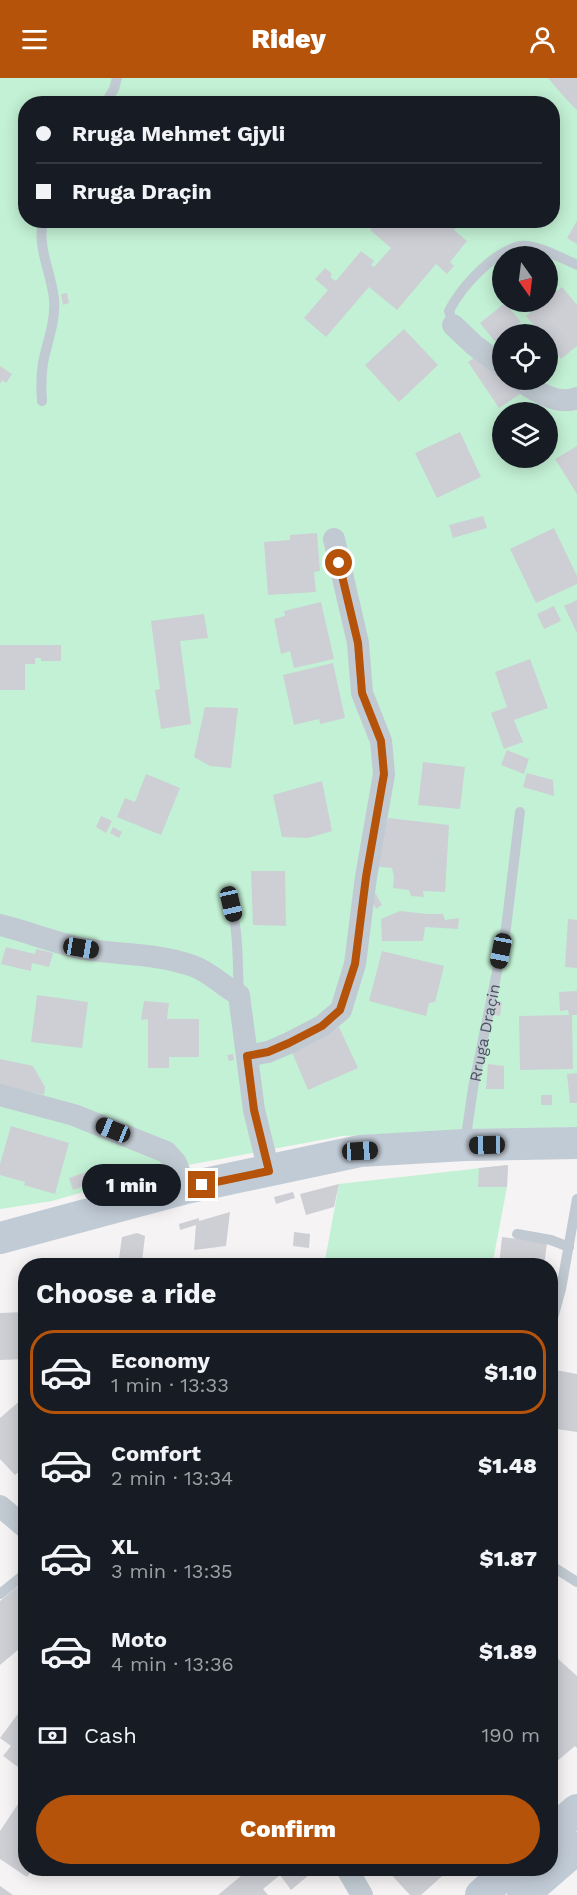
<!DOCTYPE html>
<meta charset="utf-8">
<style>
:root{--surface:#171b24;--page:#20242c;--text:#f1f3f6;--muted:#9ea1a6;--line:#363941;--accent:#b45309}
body{margin:0;font-family:"Work Sans",sans-serif;background:var(--page);color:var(--text);height:100vh;display:flex;flex-direction:column;font-size:22px;white-space:nowrap}
*{box-sizing:border-box;margin:0}
p{font-size:20px;color:var(--muted)}
.icon{flex:none;width:33px;height:33px;fill:none;stroke:currentColor;stroke-width:2;stroke-linecap:round;stroke-linejoin:round}
.map{position:relative;flex:1;overflow:hidden}
.details{position:absolute;left:18px;top:1180px;width:540px;height:618px;display:flex;flex-direction:column;background:var(--surface);border-radius:24px;box-shadow:0 3px 15px #0003}
.details>*{flex:none}
.top-card{position:absolute;left:18px;top:18px;width:542px;height:132px;border-radius:24px;box-shadow:0 3px 15px #0003;display:grid;align-content:center;height:132px;padding:0 18px;background:var(--surface)}
.needle{width:39px;rotate:166deg}
.tools{position:absolute;left:492px;top:168px;display:grid;gap:12px}
.tools a{display:grid;place-items:center;width:66px;height:66px;border-radius:50%;background:var(--surface);box-shadow:0 3px 15px #0003;font-size:30px}
.end{position:absolute;width:27px;height:27px;margin:-14px;border:8px solid #b45309;background:#fff;box-shadow:0 0 0 3px #fff}
.from{border-radius:50%}
.bubble{position:absolute;height:42px;border-radius:21px;background:var(--surface);box-shadow:0 3px 15px #0003;font-size:20px;font-weight:800;line-height:42px;text-align:center}
.car{position:absolute;width:18px;height:36px;margin:-18px -9px;border-radius:8px;box-shadow:0 0 4px 2px #0007;background:linear-gradient(#222 24%,#8ab4d8 0 40%,#222 0 76%,#8ab4d8 0 86%,#222 0)}
.top-card b{display:flex;align-items:center;gap:21px;height:57px;font-size:22px}
.top-card b+b{border-top:2px solid var(--line)}
.top-card i{width:15px;height:15px;background:var(--text)}
ul{padding:0;list-style:none}
li{display:flex;align-items:center;gap:18px;height:84px;margin:0 12px 9px;padding:0 6px;border:3px solid transparent;border-radius:24px}
li div{flex:1}
li b{display:block;font-size:22px}
li em{font-style:normal;font-weight:800}
li.active{border-color:var(--accent)}
li>.icon{width:54px;height:54px;stroke-width:1.5}
h2{padding:0 18px;font-size:27px;line-height:72px}
.pay{display:flex;align-items:center;gap:15px;height:66px;padding:0 18px;font-size:22px}
.pay p{margin-inline-start:auto}
.cta{display:flex;gap:12px;margin-top:auto;padding:12px 18px}
.cta a{flex:1;height:69px;border-radius:36px;background:var(--accent);color:#fff;font-size:24px;font-weight:800;line-height:69px;text-align:center}
header{display:flex;justify-content:space-between;align-items:center;height:78px;padding:0 18px;background:var(--accent);color:#fff;font-size:27px;font-weight:800}
.map>svg:first-child{display:block}
</style>
<header><svg class="icon" aria-label="menu" viewBox="0 0 24 24"><path d="M4 6h16M4 12h16M4 18h16"/></svg>Ridey<svg class="icon" aria-label="person" viewBox="0 0 24 24"><circle cx="12" cy="8" r="4"/><path d="M4 21q1-7 8-7t8 7"/></svg></header>
<div class="map">
<svg width="577" height="1817" viewBox="0 0 577 1817">
<rect width="100%" height="100%" fill="#f5f3f3"/>
<path fill="#c3f1d5" fill-rule="evenodd" d="M0,0H577V1049L342,1058L156,1093L52,1123L0,1131ZM26,26H552V142H26ZM502,178H548V224H502ZM502,256H548V302H502ZM502,334H548V380H502Z
M508,1087L507,1109L492,1188H324L339,1106Z"/>
<path fill="#cdcfd5" d="M548,0H577V32L565,20Z
M378,142H404L408,146L411,142H462L454,152L467,163L450,184L454,188L447,196L436,186L397,232L369,209L326,259L304,240L328,212L315,201L325,190L332,196L330,199L336,203L361,173L374,183L371,187L374,189L391,170L370,152Z
M577,143V166L567,160Z
M562,209L577,227V268L561,281L548,264V256H541L526,238L544,224H548V220Z
M67,215L69,225L63,227L61,216Z
M505,225L521,244L506,256H502V260L496,265L480,245Z
M404,251L438,287L399,324L365,287Z
M480,276L502,292V302H514L523,314L499,330L468,284Z
M0,288L12,296L6,305L2,302L0,306Z
M460,354L481,399L437,420L415,375Z
M577,368V416L555,381Z
M483,438L487,450L453,460L449,447Z
M554,450L577,498V506L536,525L510,471Z
M317,455L320,493L314,494L316,514L268,517L264,464L290,462V457Z
M577,522V555L564,528Z
M321,524L334,581L294,590L290,573L281,576L274,541L285,538L284,533Z
M554,528L561,543L544,551L537,536Z
M204,536L208,560L180,563L191,646L161,651L155,612L160,611L151,543Z
M0,567H61V583H41V580H35V586H25V612H0Z
M530,581L548,630L514,642L523,664L504,671L491,635L507,629L495,594Z
M333,585L345,640L320,646L319,641L294,647L283,597Z
M205,629L238,630L231,690L210,688L194,679Z
M507,672L529,681L524,696L501,687Z
M423,684L465,689L460,731L418,727Z
M527,695L553,702L554,718L523,709Z
M146,696L180,710L161,757L117,739L125,720L135,724Z
M322,703L332,753L308,760L282,759L273,717Z
M101,738L112,743L106,755L96,749Z
M388,740L449,747L445,814L423,813L424,819L411,818L409,812L393,810L394,799L392,790L373,788Z
M113,749L122,754L119,760L110,755Z
M251,793H285L286,848L253,847Z
M376,816L382,827L376,831L370,820Z
M400,833L427,836H443L445,842L459,840L458,851L425,849L423,863H382L381,841Z
M568,841L577,842V890L565,889Z
M6,869L35,876L36,871L53,875L49,889L32,885L31,893L1,886Z
M382,873L444,888L435,924L429,925L426,938L369,923Z
M577,913V937H572L573,991L520,992L519,938L569,937L568,932L560,933L559,914Z
M37,917L88,924L82,970L31,964Z
M144,923L169,925L167,941H199V979H169V990H148V941L141,942Z
M496,923L502,924L500,938L494,937Z
M339,949L358,990L308,1012L291,972Z
M233,976L234,982L229,983L227,977Z
M0,981L33,988L45,1009L44,1017L0,1007Z
M488,986L504,988V1011H486Z
M577,995V1025H570L567,996Z
M541,1017H552V1027H541Z
M11,1048L69,1065L55,1116L24,1107L25,1104L0,1097V1086Z
M109,1086L120,1095L73,1112L69,1100Z
M508,1087L507,1109H478L479,1090Z
M339,1106L334,1129L306,1137L300,1116Z
M293,1114L295,1120L276,1126L274,1119Z
M230,1134L226,1168L194,1172L196,1147L180,1152L179,1146L199,1140V1143Z
M294,1154L310,1156L309,1170L293,1168Z
M137,1155L145,1158L142,1183L119,1181L122,1159Z
M502,1159L547,1165L544,1188H499Z
M26,1234V1281L0,1282V1235Z
M550,1291L577,1296V1354L550,1350Z
M22,1321L26,1326V1388L15,1397L0,1381V1340Z
M26,1502V1565L0,1587V1523Z
M557,1580L577,1598V1670L575,1668L550,1689V1586Z
M26,1625V1679L18,1689L3,1678L11,1668L0,1660Z
M20,1723L26,1727V1791H33L27,1799L0,1781V1753Z
M246,1791H316L291,1812L280,1797L263,1811L268,1817H218L247,1793Z
M386,1791H450L421,1817H410Z
M0,1808L13,1817H0Z"/>
<g fill="none" stroke-linecap="round" stroke-linejoin="round">
<g stroke="#c1cad2" stroke-width="10">
<path d="M105,26L114,11L117,0"/>
<path d="M453,247L449,233C461,209 493,174 520,168C534,165 564,181 577,187"/>
<path d="M42,323C41,310 41,298 43,285C47,264 56,243 54,221C51,193 37,171 43,142"/>
<path d="M226,819C240,840 237,889 239,915"/>
<path id="s1" d="M465,1065L473,1010L506,850L520,734"/>
<path d="M517,1156L551,1162L569,1169"/>
<path d="M550,1251L561,1211L577,1121"/>
<path d="M550,1487L577,1504"/>
<path d="M0,1516L26,1495"/>
</g>
<path stroke="#c1cad2" stroke-width="22" d="M453,247L474,267L502,288
M519,302C535,313 558,328 577,320
M0,847C28,854 56,865 84,871C120,877 157,875 193,888C210,894 223,908 239,917L254,1032L269,1093
M247,978L268,974L289,965L322,948L341,932L355,886L366,799L384,696L381,663L362,615L358,565L334,461
M0,1017L74,1037L166,1074L176,1085L186,1110
M0,1428L26,1450
M347,1791L362,1817"/>
<path stroke="#c1cbd6" stroke-width="32" d="M0,1160L186,1110L360,1073L465,1067L577,1065
M550,1755L577,1732
M481,1817L510,1791
M523,1817L577,1770"/>
</g>
<g fill="none" stroke-linecap="round" stroke-linejoin="round">
<path stroke="#b45309" stroke-width="8" d="M202,1107L269,1093L254,1032L247,978L268,974L289,965L322,948L340,932L355,886L366,799L384,696L381,663L362,615L358,565L339,485"/>
</g>
<g text-anchor="middle" stroke-width="4.5" stroke-linejoin="round" paint-order="stroke">
<g font-size="16" fill="#4a5661" stroke="#fff">
<text dy="6" stroke="none"><textPath href="#s1" startOffset="112">Rruga Draçin</textPath></text>
</g>
</g>
</svg>
<div class="tools">
<a><svg class="needle" viewBox="-14 -14 28 28"><path d="M0-13l5 13h-10z" fill="#e53935"/><path d="M0 13l5-13h-10z" fill="#9ea1a6"/></svg></a>
<a><svg class="icon" aria-label="locate" viewBox="0 0 24 24"><circle cx="12" cy="12" r="6"/><path d="M12 2v4M12 18v4M2 12h4M18 12h4"/></svg></a>
<a><svg class="icon" aria-label="layers" viewBox="0 0 24 24"><path d="M12 4l9 5-9 5-9-5zM3 14l9 5 9-5"/></svg></a>
</div>
<i class="end from" style="left:339px;top:485px"></i>
<i class="end" style="left:202px;top:1107px"></i>
<div class="bubble" style="left:82px;top:1086px;width:99px">1 min</div>
<i class="car" style="left:231px;top:826px;rotate:167deg"></i>
<i class="car" style="left:81px;top:870px;rotate:99deg"></i>
<i class="car" style="left:501px;top:873px;rotate:191deg"></i>
<i class="car" style="left:113px;top:1052px;rotate:292deg"></i>
<i class="car" style="left:487px;top:1067px;rotate:269deg"></i>
<i class="car" style="left:360px;top:1073px;rotate:87deg"></i>
<div class="top-card">
<b><i class="from"></i>Rruga Mehmet Gjyli</b>
<b><i></i>Rruga Draçin</b>
</div>
<section class="details">
<h2>Choose a ride</h2>
<ul>
<li class="active"><svg class="icon" aria-label="car" viewBox="0 0 24 24"><path d="M5 17H2v-5l4-1 3-4h7l3 4 3 1v5h-3M9 17h6M6 11h13"/><circle cx="7" cy="17" r="2"/><circle cx="17" cy="17" r="2"/></svg><div><b>Economy</b><p>1 min · 13:33</p></div><em>$1.10</em></li>
<li><svg class="icon" aria-label="car" viewBox="0 0 24 24"><path d="M5 17H2v-5l4-1 3-4h7l3 4 3 1v5h-3M9 17h6M6 11h13"/><circle cx="7" cy="17" r="2"/><circle cx="17" cy="17" r="2"/></svg><div><b>Comfort</b><p>2 min · 13:34</p></div><em>$1.48</em></li>
<li><svg class="icon" aria-label="car" viewBox="0 0 24 24"><path d="M5 17H2v-5l4-1 3-4h7l3 4 3 1v5h-3M9 17h6M6 11h13"/><circle cx="7" cy="17" r="2"/><circle cx="17" cy="17" r="2"/></svg><div><b>XL</b><p>3 min · 13:35</p></div><em>$1.87</em></li>
<li><svg class="icon" aria-label="car" viewBox="0 0 24 24"><path d="M5 17H2v-5l4-1 3-4h7l3 4 3 1v5h-3M9 17h6M6 11h13"/><circle cx="7" cy="17" r="2"/><circle cx="17" cy="17" r="2"/></svg><div><b>Moto</b><p>4 min · 13:36</p></div><em>$1.89</em></li>
</ul>
<div class="pay"><svg class="icon" aria-label="cash" viewBox="0 0 24 24"><path d="M3 7h18v10H3z"/><circle cx="12" cy="12" r="2"/></svg>Cash<p>190 m</p></div>
<div class="cta"><a>Confirm</a></div>
</section>
</div>
